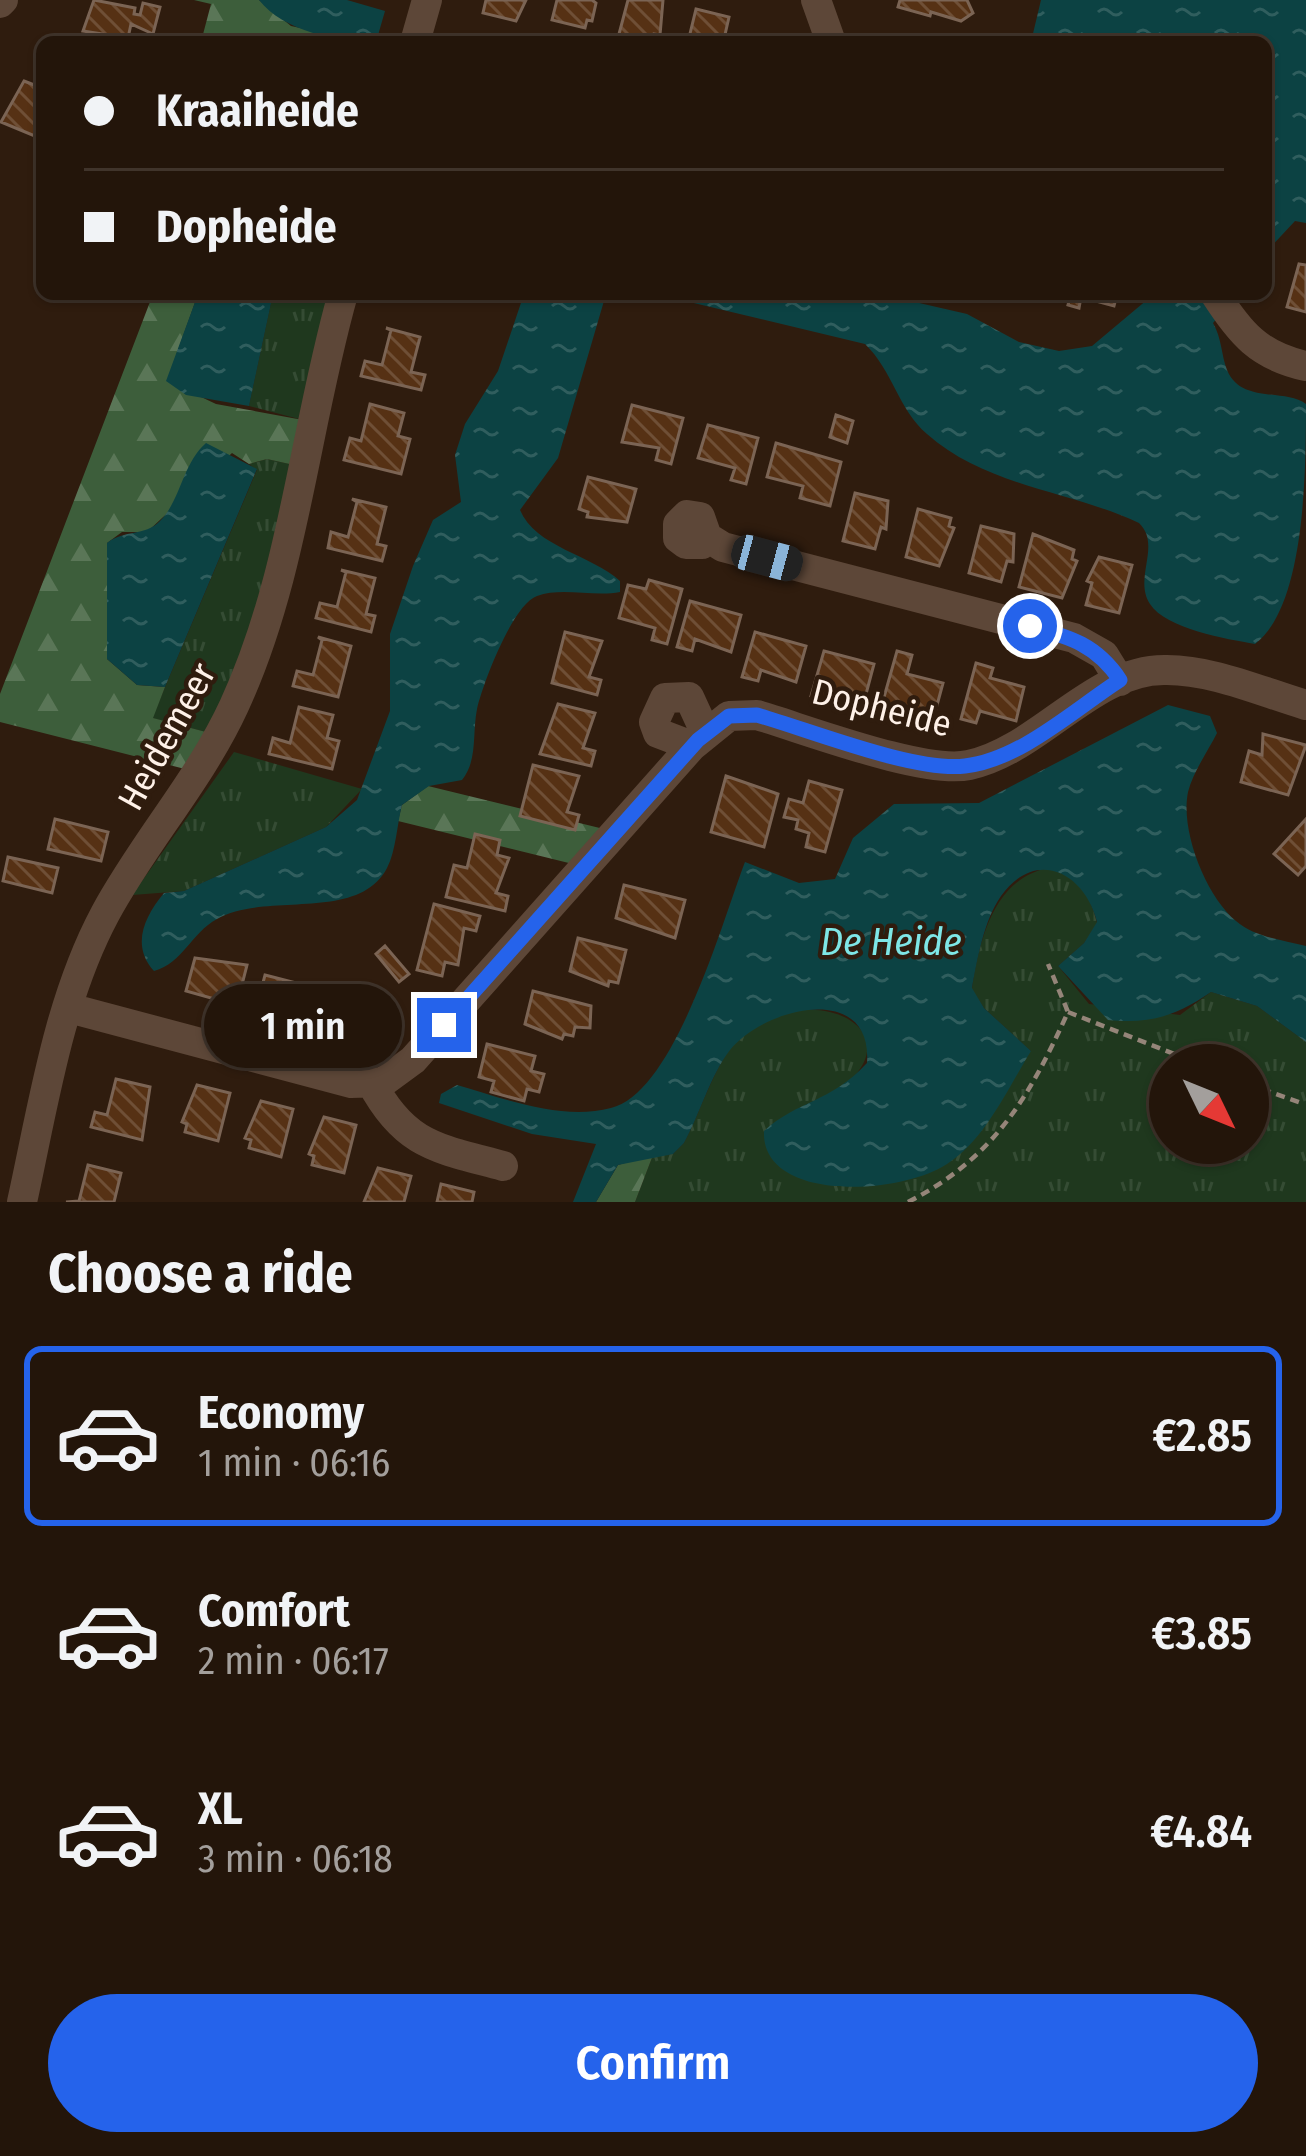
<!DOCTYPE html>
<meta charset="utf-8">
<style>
:root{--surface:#23150a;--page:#2b1e13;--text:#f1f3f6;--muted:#a39f9c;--line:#40342b;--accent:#2563eb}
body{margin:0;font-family:"Fira Sans Condensed",sans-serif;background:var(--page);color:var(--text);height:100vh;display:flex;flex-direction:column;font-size:45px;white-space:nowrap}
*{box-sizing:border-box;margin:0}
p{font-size:39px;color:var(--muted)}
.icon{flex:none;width:66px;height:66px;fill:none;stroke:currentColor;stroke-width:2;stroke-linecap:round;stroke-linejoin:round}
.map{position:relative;height:1202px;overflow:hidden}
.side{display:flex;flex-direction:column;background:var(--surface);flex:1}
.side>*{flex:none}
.hud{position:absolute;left:36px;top:36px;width:1236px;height:264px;border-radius:18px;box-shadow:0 3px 9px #0004,0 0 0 3px var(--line);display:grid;align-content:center;height:264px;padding:0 48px;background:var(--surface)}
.needle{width:78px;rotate:133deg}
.controls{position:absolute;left:1149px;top:1044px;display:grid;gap:24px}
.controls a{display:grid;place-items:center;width:120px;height:120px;border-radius:50%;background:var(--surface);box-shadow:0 3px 9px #0004,0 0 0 3px var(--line);font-size:60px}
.end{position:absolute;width:54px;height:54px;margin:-27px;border:15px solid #2563eb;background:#fff;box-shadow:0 0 0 6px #fff}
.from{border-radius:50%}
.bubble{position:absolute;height:84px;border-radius:42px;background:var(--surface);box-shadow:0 3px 9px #0004,0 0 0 3px var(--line);font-size:39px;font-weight:600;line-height:84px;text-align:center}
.car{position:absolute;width:36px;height:72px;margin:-36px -18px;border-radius:15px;box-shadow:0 0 9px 3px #0007;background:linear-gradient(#222 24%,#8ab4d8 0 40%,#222 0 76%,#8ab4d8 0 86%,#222 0)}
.hud b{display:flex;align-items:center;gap:42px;height:114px;font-size:45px}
.hud b+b{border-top:3px solid var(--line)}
.hud i{width:30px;height:30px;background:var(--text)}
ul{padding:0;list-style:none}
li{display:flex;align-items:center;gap:36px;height:180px;margin:0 24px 18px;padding:0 24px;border:6px solid transparent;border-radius:18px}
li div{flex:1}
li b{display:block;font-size:45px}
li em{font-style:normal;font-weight:600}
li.current{border-color:var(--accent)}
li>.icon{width:108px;height:108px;stroke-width:1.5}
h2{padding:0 48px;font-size:54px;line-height:144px}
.button{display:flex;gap:24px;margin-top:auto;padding:24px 48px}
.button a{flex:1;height:138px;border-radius:72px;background:var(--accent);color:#fff;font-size:48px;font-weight:600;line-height:138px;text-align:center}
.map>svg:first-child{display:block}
</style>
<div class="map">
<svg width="1306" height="1202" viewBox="0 0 1306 1202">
<defs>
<pattern id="grass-tufts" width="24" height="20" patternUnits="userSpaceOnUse" patternTransform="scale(3)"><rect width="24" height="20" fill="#1f381e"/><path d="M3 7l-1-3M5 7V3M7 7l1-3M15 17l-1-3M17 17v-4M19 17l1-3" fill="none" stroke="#354c34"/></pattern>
<pattern id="forest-firs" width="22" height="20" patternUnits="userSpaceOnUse" patternTransform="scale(3)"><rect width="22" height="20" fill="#3d5e3b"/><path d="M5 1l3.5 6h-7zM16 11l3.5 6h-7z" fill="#5a7657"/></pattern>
<pattern id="water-ripples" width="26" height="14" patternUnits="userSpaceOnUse" patternTransform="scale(3)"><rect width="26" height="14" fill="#0c4243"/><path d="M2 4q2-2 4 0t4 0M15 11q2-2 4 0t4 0" fill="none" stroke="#305e5e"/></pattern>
<pattern id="building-back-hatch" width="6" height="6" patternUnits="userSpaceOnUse" patternTransform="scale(3)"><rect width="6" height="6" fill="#563114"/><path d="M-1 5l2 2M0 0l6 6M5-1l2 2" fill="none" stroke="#6f4f36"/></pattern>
</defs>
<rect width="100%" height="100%" fill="#2f1c0e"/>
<path fill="url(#grass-tufts)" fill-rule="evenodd" d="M273,294L313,302L316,294H329L303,420L249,406Z
M267,459L294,465L246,646L206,732L152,718L257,470L249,464Z
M234,752L362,789L326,827L184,891L132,895Z
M1053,867C1078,881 1090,894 1097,923L1084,943L1058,966L1089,1004L1180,1015L1211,992L1257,1006L1306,1042V1202H635L653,1155L673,1154L684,1143C704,1107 718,1047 755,1025C836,978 929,1049 812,1105L1031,1051L984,1008L972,989C980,936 995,876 1053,867ZM1170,1065H1248V1143H1170Z"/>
<path fill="url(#forest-firs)" d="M194,0H259L291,26L364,42H201L211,4Z
M153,294H198L167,381L216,404L303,420L294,465L267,459L249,464L232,453L147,532H122L107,543V659L137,685L165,687L153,718L206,732L185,769L0,722V694Z
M428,786L612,831L581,866L398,821L402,805Z
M653,1155L635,1202H596L618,1165Z"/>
<path fill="url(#water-ripples)" d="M259,0H347L385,11L376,42C338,42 283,31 259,0Z
M1041,0H1306V223L1295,221L1267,251L1266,267V42H1031Z
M198,294H273L249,406L186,395L166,381Z
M524,294H606L558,458L520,510C535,547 592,555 620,581V592C594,597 561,587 537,596C513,604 483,683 477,709C472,734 478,760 462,780L429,786L402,805C397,824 396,851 387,868C358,923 266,891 217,919C191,933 183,963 154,971C131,946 144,917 164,893L184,891L326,827L357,800L390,711V634L413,566L433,520L461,502L455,455L465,424L498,371Z
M656,294H880L967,314L1019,342L1059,351L1092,346L1154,294H1207L1222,312L1213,323C1222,339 1221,354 1227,370C1241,404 1284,388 1306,404C1306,467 1306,606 1255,644C1227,639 1166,629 1150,604C1133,578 1162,545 1139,523C1069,490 987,487 927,434C898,409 893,371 865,344Z
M206,443L257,469L165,687L137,685L107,659V543C125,529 144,537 160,521C181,500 182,464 206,443Z
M1168,705L1210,716L1217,733C1208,751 1193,772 1188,792C1180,831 1206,896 1236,921C1254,937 1283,940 1306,946V1042L1257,1006L1211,992C1176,1016 1151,1024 1108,1020L1058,966L1084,943L1097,922C1085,873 1036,847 1001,896C984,920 977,960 972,988L984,1008L1031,1051C1008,1088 985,1140 947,1164C898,1196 761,1202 764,1131C798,1100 830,1103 867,1063C873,981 764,1007 730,1050C710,1076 700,1114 684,1143L673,1154L618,1165L596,1202H573L596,1144L532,1134L439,1103L441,1094L457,1085C505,1099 562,1121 611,1108C675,1093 723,919 745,862L799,883L835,879L853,838L894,804L979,803Z"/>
<path fill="url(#building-back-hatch)" stroke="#7b6454" stroke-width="3" d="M94,0L135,8L134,14L140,15L143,3L160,7L153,34L131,24L128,38L83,31Z
M486,0H526L516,21L483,13Z
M557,0H592L596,3L592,21L587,20L585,28L552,20Z
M628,0H663L660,35L654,34L652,42H634L619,34Z
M900,0H967L973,13L961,21L931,12L930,16L898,7Z
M696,9L729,17L724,39L729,42H688Z
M24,81L42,88L35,113L42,115V139L1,122Z
M1299,264L1306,265V312L1287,307Z
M1071,294H1117L1114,306L1081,297L1079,308L1068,305Z
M386,328L420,337L411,372L425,375L421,390L361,376L365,361L382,365L391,330Z
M370,404L404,413L398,436L410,439L401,474L344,460L350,438L361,441Z
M632,405L683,418L671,464L656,460L659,448L622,442Z
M836,415L853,421L847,443L830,437Z
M708,425L758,438L746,484L731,480L735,468L698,458Z
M776,443L841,462L830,506L800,498L803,486L767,477Z
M588,477L636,489L627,522L587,517L588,512L579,509Z
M855,493L888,501L886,529L881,527L875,549L843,541Z
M352,499L386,507L377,544L386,546L382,561L328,548L331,532L348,537L357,502Z
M918,509L951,518L949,526L954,528L939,566L906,557Z
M981,526L1014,534L1013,562L1007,561L1001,582L969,573Z
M1033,534L1074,550L1072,559L1077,561L1062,598L1019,587Z
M1099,557L1132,565L1119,613L1086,605L1092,583L1087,581Z
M341,570L375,578L366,614L375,616L371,632L316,618L320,603L337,607L346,572Z
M649,580L682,589L667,644L652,640L655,628L619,618L628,585L646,589Z
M690,601L741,615L731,652L695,639L692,651L677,647Z
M565,632L602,641L589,677L601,680L597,695L552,683Z
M755,632L806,646L796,682L761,670L758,681L742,677Z
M318,637L351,646L338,697L293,686L297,671L313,675L322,640Z
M824,651L874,664L865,698L829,688L826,700L811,696Z
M897,651L912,655L907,674L943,683L933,720L898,707L894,719L879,715Z
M976,663L993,668L990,678L1024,687L1016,721L980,711L976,723L961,719Z
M558,704L595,713L583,748L595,751L591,766L540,754Z
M299,707L333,715L327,738L339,741L332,769L269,754L273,738L290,743Z
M1263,734L1306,745L1288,795L1241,782L1249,751L1262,755Z
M533,765L579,776L567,812L579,815L575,830L520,816Z
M726,776L778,794L764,847L711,832Z
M809,781L842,790L825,852L806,847L809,833L796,829L798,820L784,817L789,799L803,803Z
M55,819L108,832L101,861L48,849Z
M1306,819V866L1298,875L1274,854Z
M475,834L500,840L497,855L509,858L496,893L508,896L505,911L446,897L454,865L467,868Z
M8,857L58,868L52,893L3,881Z
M624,885L685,900L675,938L616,918Z
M434,904L480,916L476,931L464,928L458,965L445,962L442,976L417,970Z
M578,938L626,950L618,983L609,981L608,986L570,971Z
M385,946L409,974L399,982L376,954Z
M195,958L247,965L234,1016L219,1013L222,1001L186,991Z
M265,975L316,988L304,1034L289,1030L293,1018L256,1009Z
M533,991L591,1006L590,1028L575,1027L573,1036L564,1034L562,1039L525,1024Z
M335,993L386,1006L377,1043L342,1031L339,1043L324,1039Z
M487,1044L535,1056L531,1071L544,1074L539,1092L527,1089L524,1101L491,1092L494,1081L479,1077Z
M116,1079L150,1087L142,1140L91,1127L95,1112L107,1115Z
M197,1085L230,1093L218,1141L185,1132L187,1124L182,1122Z
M261,1101L293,1109L281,1157L249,1148L251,1140L245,1138Z
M324,1117L356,1125L344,1173L312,1165L314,1156L309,1154Z
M88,1165L121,1173L114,1202H66L79,1201Z
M378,1168L411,1176L404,1202H364Z
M441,1184L474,1192L472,1202H437Z"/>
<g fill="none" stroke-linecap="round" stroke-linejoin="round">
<path stroke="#958579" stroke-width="4.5" stroke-dasharray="9 6" stroke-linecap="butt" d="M1068,1012L1202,1065
M1248,1084L1304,1104
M908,1202C994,1158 1029,1098 1068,1012L1048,964"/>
<path stroke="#5d4738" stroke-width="30" d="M816,0L831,42
M0,3L3,0
M415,42L427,0
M1215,294C1240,333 1259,356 1306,366
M707,537L700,517L687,515L678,524V538L686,544H702L707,537L723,547L1074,638L1104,655L1120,681
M692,746L658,733L654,722L665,698L689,697L706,734
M69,1008L351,1083L383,1082L413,1060L692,746L729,716L757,715C805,729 925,775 969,765C1039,750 1092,670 1164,670C1211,669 1262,692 1306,705
M371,1082C405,1146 437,1148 503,1166
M22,1202C43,1107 58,1002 105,914C143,843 200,780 234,706C294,576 304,431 343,294"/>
</g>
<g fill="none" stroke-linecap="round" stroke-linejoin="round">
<path stroke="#2563eb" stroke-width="15" d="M444,1025L698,740L729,716L757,715C810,730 914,772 965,766C1020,760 1075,709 1120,680C1097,645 1070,637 1030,626"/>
</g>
<g text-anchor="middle" stroke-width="9" stroke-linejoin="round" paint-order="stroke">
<g font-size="36" fill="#fef1e8" stroke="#2f1c0e">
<text transform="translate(882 707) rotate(14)" y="13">Dopheide</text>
<text transform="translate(166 736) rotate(-61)" y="13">Heidemeer</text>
</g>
<g font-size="39" font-style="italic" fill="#7ee7e7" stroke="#2f1c0e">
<text x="891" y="955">De Heide</text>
</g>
</g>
</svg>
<div class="controls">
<a><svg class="needle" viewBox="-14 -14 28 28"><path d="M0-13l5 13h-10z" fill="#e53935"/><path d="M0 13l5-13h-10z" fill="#a39f9c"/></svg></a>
</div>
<i class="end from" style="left:1030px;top:626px"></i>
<i class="end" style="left:444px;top:1025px"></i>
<div class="bubble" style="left:204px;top:984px;width:198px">1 min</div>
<i class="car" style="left:767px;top:558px;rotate:105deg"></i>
<div class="hud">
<b><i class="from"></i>Kraaiheide</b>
<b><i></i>Dopheide</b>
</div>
</div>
<section class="side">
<h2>Choose a ride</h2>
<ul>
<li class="current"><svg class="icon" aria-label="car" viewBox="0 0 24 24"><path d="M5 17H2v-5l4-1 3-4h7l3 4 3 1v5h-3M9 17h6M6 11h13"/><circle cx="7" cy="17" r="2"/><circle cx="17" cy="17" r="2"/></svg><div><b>Economy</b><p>1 min · 06:16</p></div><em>€2.85</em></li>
<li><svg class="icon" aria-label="car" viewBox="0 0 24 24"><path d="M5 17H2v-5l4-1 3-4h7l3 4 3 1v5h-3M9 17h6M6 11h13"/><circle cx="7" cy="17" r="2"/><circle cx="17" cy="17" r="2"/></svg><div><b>Comfort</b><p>2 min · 06:17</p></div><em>€3.85</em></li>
<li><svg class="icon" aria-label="car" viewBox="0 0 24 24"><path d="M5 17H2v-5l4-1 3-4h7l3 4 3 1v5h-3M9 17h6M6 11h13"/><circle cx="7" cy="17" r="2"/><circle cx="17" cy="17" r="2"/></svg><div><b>XL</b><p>3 min · 06:18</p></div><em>€4.84</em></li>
</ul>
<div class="button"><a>Confirm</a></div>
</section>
